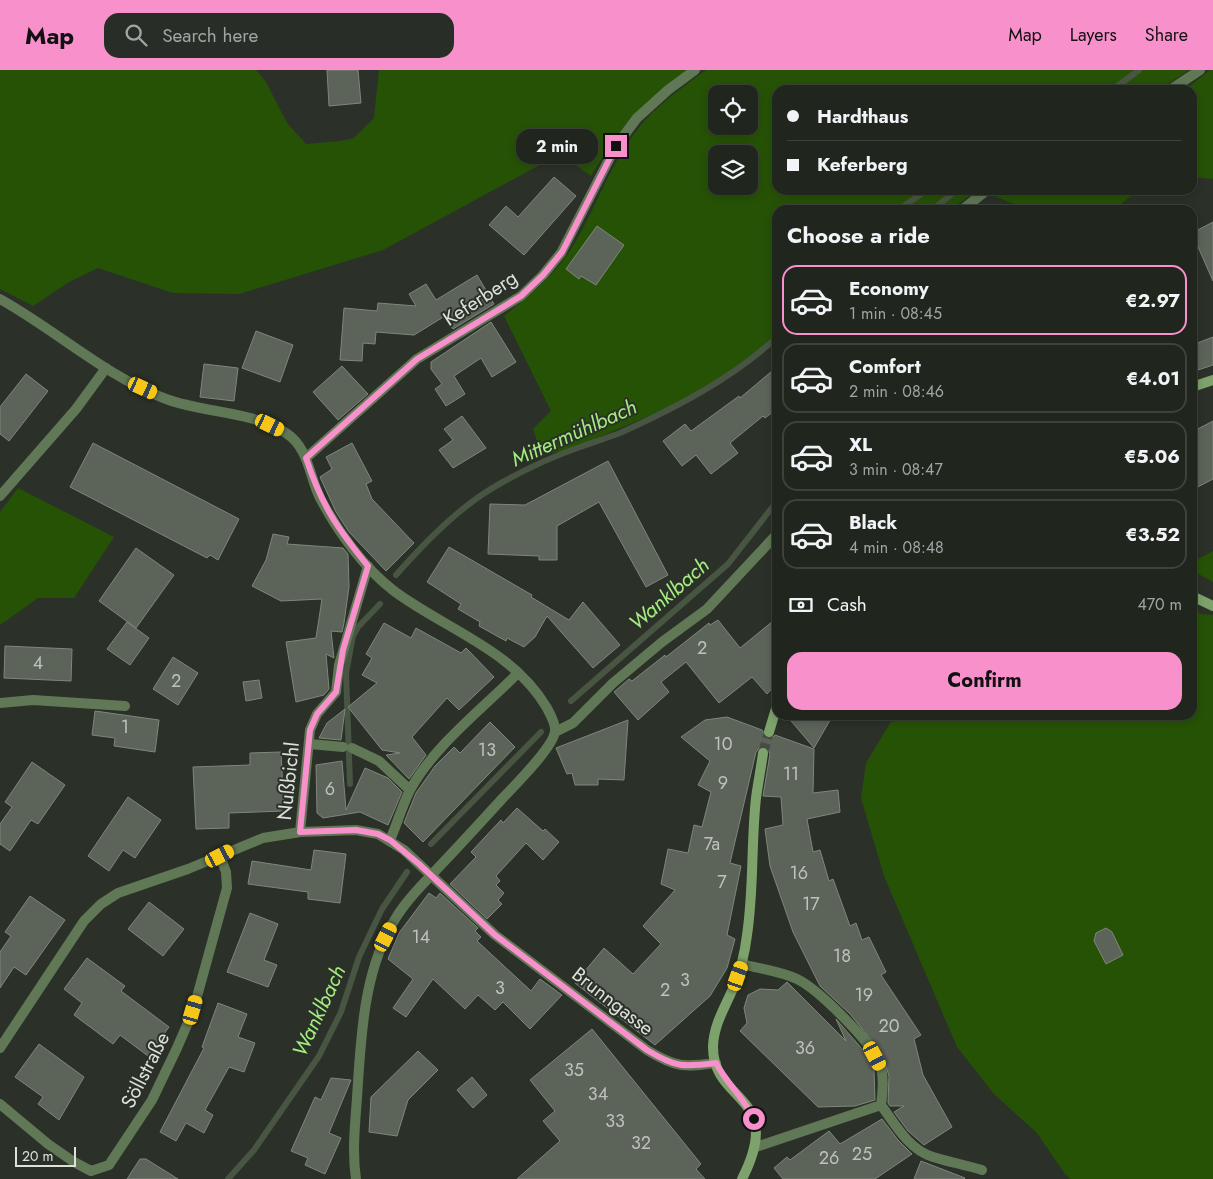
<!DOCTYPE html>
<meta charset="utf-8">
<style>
:root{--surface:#20251e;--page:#282d27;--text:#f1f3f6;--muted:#a2a5a4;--line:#3d423c;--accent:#f890cb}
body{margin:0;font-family:Jost,sans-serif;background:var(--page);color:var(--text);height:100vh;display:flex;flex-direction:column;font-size:19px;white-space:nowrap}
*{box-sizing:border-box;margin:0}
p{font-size:16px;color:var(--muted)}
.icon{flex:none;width:28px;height:28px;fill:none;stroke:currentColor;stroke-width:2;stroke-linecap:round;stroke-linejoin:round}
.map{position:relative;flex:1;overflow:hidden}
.details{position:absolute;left:772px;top:135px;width:425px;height:515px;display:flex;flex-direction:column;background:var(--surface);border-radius:15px;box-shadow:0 2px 8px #0003,0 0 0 1px var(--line)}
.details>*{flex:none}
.top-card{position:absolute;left:772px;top:15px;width:425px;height:110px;border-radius:15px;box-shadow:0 2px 8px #0003,0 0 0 1px var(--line);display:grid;align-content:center;height:110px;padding:0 15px;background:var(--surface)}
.controls{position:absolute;left:708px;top:15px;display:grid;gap:10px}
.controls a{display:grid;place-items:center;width:50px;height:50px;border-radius:10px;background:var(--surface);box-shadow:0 2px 8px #0003,0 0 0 1px var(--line);font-size:25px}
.scale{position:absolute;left:15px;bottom:12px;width:61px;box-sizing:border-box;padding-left:5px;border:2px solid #dde1db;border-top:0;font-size:14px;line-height:18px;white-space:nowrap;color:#dde1db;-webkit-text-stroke:4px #2b3128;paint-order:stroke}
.end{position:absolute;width:22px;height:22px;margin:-11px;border:6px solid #f890cb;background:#111;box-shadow:0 0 0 2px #111}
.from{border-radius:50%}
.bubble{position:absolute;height:35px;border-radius:15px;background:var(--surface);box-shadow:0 2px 8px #0003,0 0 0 1px var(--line);font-size:16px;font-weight:700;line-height:35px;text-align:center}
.car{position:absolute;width:15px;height:30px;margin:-15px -8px;border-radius:6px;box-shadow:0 0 4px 1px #0007;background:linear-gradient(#f5c518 24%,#345 0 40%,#f5c518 0 76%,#345 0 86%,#f5c518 0)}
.top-card b{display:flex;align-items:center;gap:18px;height:48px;font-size:19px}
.top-card b+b{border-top:1px solid var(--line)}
.top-card i{width:12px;height:12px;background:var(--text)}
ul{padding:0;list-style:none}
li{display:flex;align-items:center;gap:15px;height:70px;margin:0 10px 8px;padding:0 5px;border:2px solid var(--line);border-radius:15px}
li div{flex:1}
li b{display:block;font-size:19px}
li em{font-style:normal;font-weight:700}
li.selected{border-color:var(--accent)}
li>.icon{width:45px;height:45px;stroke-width:1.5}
h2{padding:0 15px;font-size:22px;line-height:60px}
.pay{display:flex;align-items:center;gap:12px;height:55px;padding:0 15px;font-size:19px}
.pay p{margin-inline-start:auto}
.action{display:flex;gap:10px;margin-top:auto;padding:10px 15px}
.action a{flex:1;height:58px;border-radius:15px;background:var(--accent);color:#111;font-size:20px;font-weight:700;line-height:58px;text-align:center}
header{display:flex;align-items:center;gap:30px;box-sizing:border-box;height:70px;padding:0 25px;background:var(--accent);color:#111}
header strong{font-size:24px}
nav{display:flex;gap:28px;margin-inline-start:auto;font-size:18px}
.search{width:350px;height:45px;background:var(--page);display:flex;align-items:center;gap:12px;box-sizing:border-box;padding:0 18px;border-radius:15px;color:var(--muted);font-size:19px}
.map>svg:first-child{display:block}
</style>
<header>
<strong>Map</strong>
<div class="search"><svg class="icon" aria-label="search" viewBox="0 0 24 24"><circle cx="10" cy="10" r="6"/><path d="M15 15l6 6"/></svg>Search here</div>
<nav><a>Map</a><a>Layers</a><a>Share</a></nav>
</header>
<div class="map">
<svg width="1213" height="1109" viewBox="0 0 1213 1109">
<rect width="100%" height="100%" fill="#2b3128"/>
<path fill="#265206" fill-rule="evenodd" d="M0,0H256L266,12L287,53L306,74L341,71L354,68L374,48L379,0H687C642,32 619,60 591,106L560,84L383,180L239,224L173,223L98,198L69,212L33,236L0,219Z
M706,0H1189L1159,20H778V120H978L949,140H778L777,264L745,293L698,325L576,377L553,383L538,374L533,359L551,341L504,246C528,226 552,208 569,182C595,142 607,99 637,60C654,37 683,17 706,0ZM716,24H749V56H716ZM716,84H749V116H716Z
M1210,0H1213V109L1193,107L1192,20H1185Z
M997,120H1143L1128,128L1114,140H1027L990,124Z
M18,418L114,467L74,528H38L0,555V442Z
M1213,481V512L1193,501L1192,492Z
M1193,539L1201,544L1213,545V1109H1071L1065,1104L1037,1063L994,1024L957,977L884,806L861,728L866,693L895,645H1192Z"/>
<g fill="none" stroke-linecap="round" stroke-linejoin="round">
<path stroke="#495543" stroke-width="6" d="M1112,20L1139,0
M898,140L927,120
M932,140L957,120
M396,505C426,471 461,435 501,413C526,399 554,386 580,377C594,372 607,368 620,363C675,338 734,308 778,266
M571,631L728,494L778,430
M350,714L346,603L353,566L358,557L380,534
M431,774L541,662
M228,1109L254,1080L319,986L341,942L359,887L382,839L407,802"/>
</g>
<path fill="#5c6359" stroke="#7f867c" d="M327,0H358L361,33L329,36Z
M554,107L576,126L524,185L489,155L506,136L518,147Z
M1213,152V211L1192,163Z
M597,156L624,175L596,215L581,206L579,209L566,199Z
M477,205L494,234L453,259L445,246L414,265L376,262L375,274L363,273L362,291L340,290L344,238L377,241L378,233L416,236L409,224L426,214L436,230Z
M491,252L516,292L492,307L481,288L454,306L465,324L446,336L435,319L442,314L431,299V292Z
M256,261L293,275L280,312L242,298Z
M1213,267V295L1192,302V275Z
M204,294L238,298L234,331L200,327Z
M342,296L368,324L338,350L313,322Z
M778,296V338L765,348L763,346L730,373L738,383L711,404L696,385L682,396L663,371L685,354L691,361L739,326L740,328Z
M26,304L48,321L9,371L0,364V337Z
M462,346L486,378L453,398L439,380L453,370L444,359Z
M1213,351V409L1192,420V362Z
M93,373L239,449L218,490L210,485L207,488L70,417Z
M352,373L372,411L366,414L372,429L414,473L386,501L349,462L336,442L320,407L332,399L326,387Z
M608,391L668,505L646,517L599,432L557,456V490H539V486L488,484L490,434L525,435Z
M273,464L289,467L287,474L343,478L348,484L349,517L344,553L342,562L331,561L334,588L326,584L329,619L324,625L296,632L286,572L316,568L322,529L281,531L252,516L266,490Z
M449,477L532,525L531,527L569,550L583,532L620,575L593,598L547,546L535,567L524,577L507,568L506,571L479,556L480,552L458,539L461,534L427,512Z
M136,478L174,505L136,558L99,531Z
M778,547V612L767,624L752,607L719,633L686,592L661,612L669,622L638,650L614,622L629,609L632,611L665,585L666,587L709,553L710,555L718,550L740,578Z
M127,552L149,568L130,595L107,579Z
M384,553L411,568L416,558L461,583L466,578L494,607L459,640L447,628L412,667L426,685L409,709L386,685L400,683L382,680L348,637L377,613L362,605L372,588L366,584Z
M5,576L72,579L71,611L4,608Z
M173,587L198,603L178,635L153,619Z
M259,610L262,628L246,631L243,612Z
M345,639L341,670L319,668L327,653Z
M95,641L159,650L155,682L114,676L115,668L92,665Z
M786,645H833L814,678Z
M727,647L762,660L767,668L771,669L775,665L814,679L813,723L838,720L840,742L807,749L813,782L820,780L829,811L833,809L850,856L856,853L862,870L869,867L886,902L881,905L921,965L914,969L923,1005L952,1057L924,1075L908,1061L894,1042L904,1036H890L888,1033L889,1006L882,984L850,944L820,916L793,862L770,796L765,759L783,755L781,727L763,726L770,684L767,677H760L756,682L730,793L741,796L727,865L735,869L727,898L710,926L655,975L575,913L604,878L633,904L661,874L643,856L675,820L661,814L668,779L688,783L694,755L702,757L711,722L698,715L710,691L681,667L705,650Z
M628,650L624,710L598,709V715H575L572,703L567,704L556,678Z
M490,652L515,677L423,772L404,753L416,723L435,696L454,677L460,683Z
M281,682L284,741L229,743V758L196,759L193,697L250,695V683Z
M342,691L346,740L365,698L388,708L402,722L388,755L360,742L323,748L317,743L316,695Z
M32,692L65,715L38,754L31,750L10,781L0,774V754L12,737L5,732Z
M128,727L161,750L135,788L123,780L109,801L88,786Z
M517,738L543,761L545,759L559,772L543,790L526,773L496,806L500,811L496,815L504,823L498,830L502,834L487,849L450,814L476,787L471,782L501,750L503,753Z
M314,780L346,784L340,833L308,829V822L248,814L252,791L311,800Z
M429,823L436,828L440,823L478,858L475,861L481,867L477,871L531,921L540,909L562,925L530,959L503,932L495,940L478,925L465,939L433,909L406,947L393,938L413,909L388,889L399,863Z
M30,826L65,850L26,905L14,897L0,918V882L11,866L5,862Z
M149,832L184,859L163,886L128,859Z
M250,843L278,854L264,890L277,895L268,917L227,902Z
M1106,858L1112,862L1123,885L1106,894L1094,871L1096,863Z
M87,888L125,916L121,921L169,957L148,986L120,965L113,974L74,945L82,933L64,919Z
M787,912L846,971L836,949L863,980L874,999L875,1030L855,1036L818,1037L740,961L747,953L744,938L748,925L760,919L778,920Z
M218,933L247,944L238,967L255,973L244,1002L229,997L205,1040L213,1045L204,1063L186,1053L176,1071L160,1062L204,978L202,977Z
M592,959L701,1094L696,1099L705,1109H517L560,1071L543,1051L555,1041L530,1010Z
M39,974L84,1007L59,1050L38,1034L43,1027L15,1007Z
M418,981L438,1000L408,1030L397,1066L369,1062L371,1027Z
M472,1007L487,1025L473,1038L457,1020Z
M331,1008L351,1010L329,1063L341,1068L325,1104L305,1095L308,1088L291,1081L315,1027L321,1030Z
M882,1049L898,1070L912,1084L875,1109H783L774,1098L787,1087L790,1090L829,1061L840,1074Z
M140,1089H146L178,1109H127Z
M921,1091L965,1108L964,1109H914Z"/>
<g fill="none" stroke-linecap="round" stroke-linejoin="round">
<path stroke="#464b43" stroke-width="10" stroke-dasharray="10 5" stroke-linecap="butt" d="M763,683L769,662"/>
<path stroke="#617856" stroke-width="10" d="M1170,20L1200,0
M962,140L987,120
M306,388L417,289L521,226L543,205L561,183L616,76L637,48L668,20L695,0
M0,426L76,339L106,298
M0,633L33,630L125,636
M555,662L573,653L613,613L662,572L707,539L778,463
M310,674L343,677
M352,678L379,691L410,720
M300,762L310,660L317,644L336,622L339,595L368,496
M390,770C397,754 402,736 410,720C434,676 482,639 517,604
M742,894C760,899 780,901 797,909C818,919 875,975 881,997C884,1010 883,1022 881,1035C895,1054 909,1080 933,1087C949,1092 966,1095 982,1100
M0,978L84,851L101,834L118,823L188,799L263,768L300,762L356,760L378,764L404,780L495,865L647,980C676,998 684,997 716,993
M0,1034L48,1074L74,1092L91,1101L109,1095L152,1030L177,978L193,941L227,818L226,802L220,786
M756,1077L881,1035"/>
<path stroke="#617856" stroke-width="10" d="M0,229C56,260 105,306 166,329C204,343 252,341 286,363C309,378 309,406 320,428C338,462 364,498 394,521C445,559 512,579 547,638C550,644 556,654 555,661C554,677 513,717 501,730C480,753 459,776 437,799C423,814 408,828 397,846C363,899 361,967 357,1028C355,1055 352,1082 356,1109"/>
<path stroke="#7da26b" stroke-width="10" d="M1192,317L1213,310
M1192,526L1213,536
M769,662L778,632
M742,1109C786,1023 712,1034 713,976C714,953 726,936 734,916C741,899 745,882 747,865C754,819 751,773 756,728C758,713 761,698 763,683"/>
</g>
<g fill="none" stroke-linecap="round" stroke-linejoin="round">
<path stroke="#f890cb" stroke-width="6" d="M616,76L562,182L543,205L521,226L417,289L306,388C322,436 337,458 368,496L343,580L336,622L317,644L310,660L300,762L356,760L378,764L390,770L419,794L495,865L647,980C676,998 684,997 716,993C727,1014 744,1028 754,1049"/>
</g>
<g text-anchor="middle" stroke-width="4" stroke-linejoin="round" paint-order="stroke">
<g font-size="18" fill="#bdc2ba">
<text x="702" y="584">2</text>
<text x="38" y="599">4</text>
<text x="176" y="617">2</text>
<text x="125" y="663">1</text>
<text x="723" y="680">10</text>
<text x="487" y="686">13</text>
<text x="791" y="710">11</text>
<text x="723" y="719">9</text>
<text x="330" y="725">6</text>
<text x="712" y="780">7a</text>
<text x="799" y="809">16</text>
<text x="722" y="818">7</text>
<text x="811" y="840">17</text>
<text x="421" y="873">14</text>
<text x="842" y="892">18</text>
<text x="685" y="916">3</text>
<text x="500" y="924">3</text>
<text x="665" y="926">2</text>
<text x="864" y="931">19</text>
<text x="889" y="962">20</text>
<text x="805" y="984">36</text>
<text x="574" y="1006">35</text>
<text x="598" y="1030">34</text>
<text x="615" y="1057">33</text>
<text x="641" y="1079">32</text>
<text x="862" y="1090">25</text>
<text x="829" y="1094">26</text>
</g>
<g font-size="20" fill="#dde1db" stroke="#2b3128">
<text transform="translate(480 228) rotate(-33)" y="7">Keferberg</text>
<text transform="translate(288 711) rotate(-84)" y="7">Nußbichl</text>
<text transform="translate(613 931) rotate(38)" y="7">Brunngasse</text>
<text transform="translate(145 1000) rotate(-63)" y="7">Söllstraße</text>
</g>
<g font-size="21" font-style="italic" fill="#a4ed80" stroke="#2b3128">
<text transform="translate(574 363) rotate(-24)" y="7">Mittermühlbach</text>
<text transform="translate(669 524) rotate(-41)" y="7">Wanklbach</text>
<text transform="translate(319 941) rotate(-65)" y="7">Wanklbach</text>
</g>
</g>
</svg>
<div class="controls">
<a><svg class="icon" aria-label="locate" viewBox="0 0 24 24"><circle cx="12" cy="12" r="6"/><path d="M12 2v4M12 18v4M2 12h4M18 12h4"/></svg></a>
<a><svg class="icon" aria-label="layers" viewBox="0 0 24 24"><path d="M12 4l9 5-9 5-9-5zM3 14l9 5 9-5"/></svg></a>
</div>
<div class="scale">20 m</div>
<i class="end from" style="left:754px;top:1049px"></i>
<i class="end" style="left:616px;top:76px"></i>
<div class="bubble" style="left:516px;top:59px;width:82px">2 min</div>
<i class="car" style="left:143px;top:318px;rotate:115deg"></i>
<i class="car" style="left:270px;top:355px;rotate:116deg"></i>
<i class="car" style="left:220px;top:786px;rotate:63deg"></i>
<i class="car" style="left:386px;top:867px;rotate:27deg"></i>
<i class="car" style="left:738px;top:906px;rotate:19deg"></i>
<i class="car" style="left:193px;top:940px;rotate:16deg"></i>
<i class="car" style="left:875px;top:986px;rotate:152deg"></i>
<div class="top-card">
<b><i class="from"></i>Hardthaus</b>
<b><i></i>Keferberg</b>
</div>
<section class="details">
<h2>Choose a ride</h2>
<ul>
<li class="selected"><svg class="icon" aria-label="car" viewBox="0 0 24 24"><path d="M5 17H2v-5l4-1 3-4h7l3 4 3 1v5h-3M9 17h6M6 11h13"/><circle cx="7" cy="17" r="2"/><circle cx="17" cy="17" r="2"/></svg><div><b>Economy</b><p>1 min · 08:45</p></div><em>€2.97</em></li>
<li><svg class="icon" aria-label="car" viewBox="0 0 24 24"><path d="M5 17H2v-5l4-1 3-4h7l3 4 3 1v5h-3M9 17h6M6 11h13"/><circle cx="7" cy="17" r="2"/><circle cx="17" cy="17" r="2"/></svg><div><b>Comfort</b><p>2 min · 08:46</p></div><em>€4.01</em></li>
<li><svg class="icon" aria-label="car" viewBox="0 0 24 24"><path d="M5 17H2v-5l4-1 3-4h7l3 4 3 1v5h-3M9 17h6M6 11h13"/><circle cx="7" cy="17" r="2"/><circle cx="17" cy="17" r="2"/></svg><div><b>XL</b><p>3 min · 08:47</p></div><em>€5.06</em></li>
<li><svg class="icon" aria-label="car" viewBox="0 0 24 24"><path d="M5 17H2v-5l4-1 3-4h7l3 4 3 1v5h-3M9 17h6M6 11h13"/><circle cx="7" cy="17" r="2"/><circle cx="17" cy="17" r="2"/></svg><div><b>Black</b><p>4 min · 08:48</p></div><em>€3.52</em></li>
</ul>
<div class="pay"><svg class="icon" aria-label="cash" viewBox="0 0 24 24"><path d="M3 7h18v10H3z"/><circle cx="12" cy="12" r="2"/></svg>Cash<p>470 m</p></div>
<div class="action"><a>Confirm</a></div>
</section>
</div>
